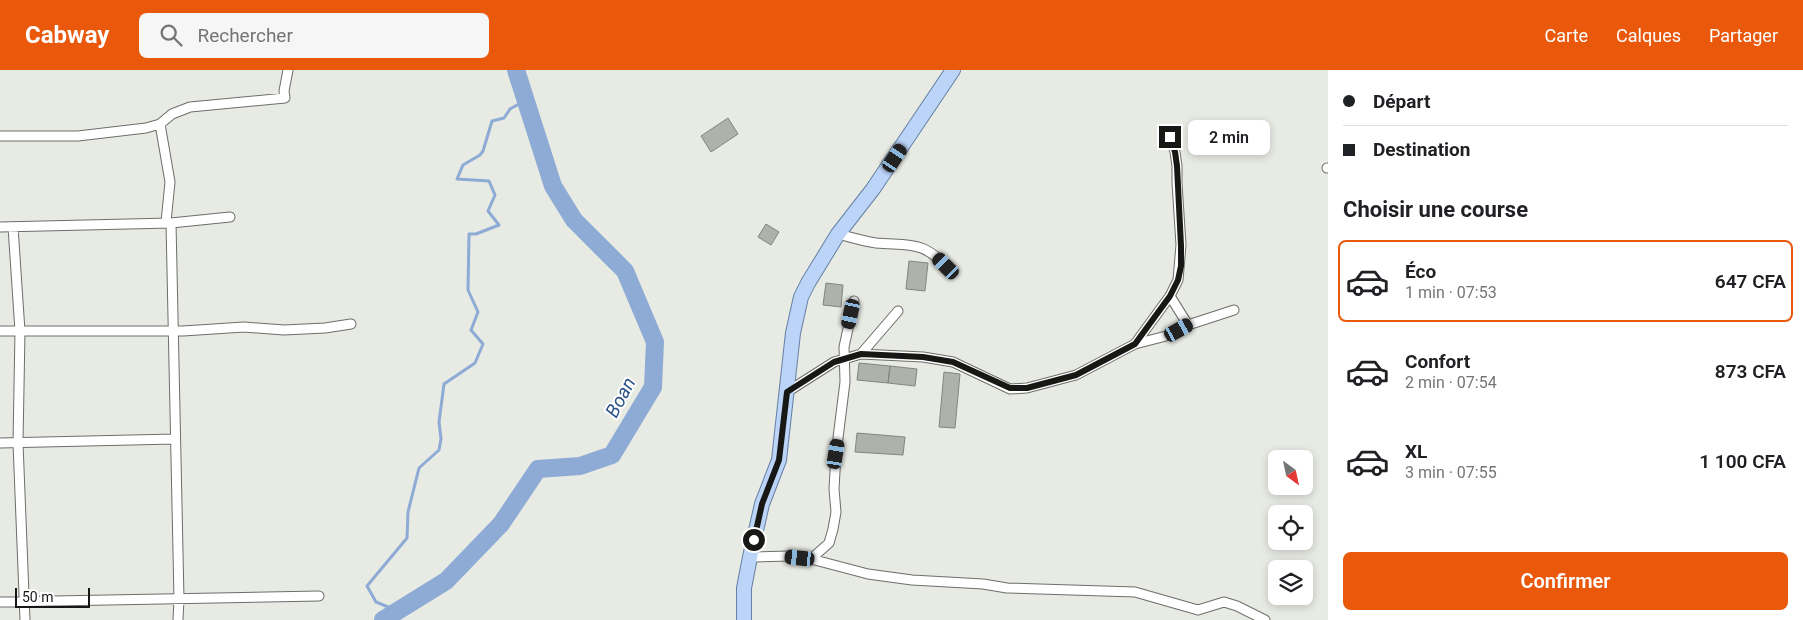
<!DOCTYPE html>
<html lang="fr">
<meta charset="utf-8">
<style>
:root{--surface:#fff;--page:#f6f6f6;--text:#202124;--muted:#757577;--line:#e0e0e0;--accent:#ea580c}
body{margin:0;font-family:Roboto,sans-serif;background:var(--page);color:var(--text);height:100vh;display:flex;flex-direction:column;font-size:19px;white-space:nowrap}
*{box-sizing:border-box;margin:0}
p{font-size:16px;color:var(--muted)}
.icon{flex:none;width:28px;height:28px;fill:none;stroke:currentColor;stroke-width:2;stroke-linecap:round;stroke-linejoin:round}
.map{position:relative;flex:1;overflow:hidden}
.details{display:flex;flex-direction:column;background:var(--surface);width:475px}
.details>*{flex:none}
.hud{display:grid;align-content:center;height:110px;padding:0 15px;background:var(--surface)}
.needle{width:32px;rotate:147deg}
.controls{position:absolute;left:1268px;top:380px;display:grid;gap:10px}
.controls a{display:grid;place-items:center;width:45px;height:45px;border-radius:8px;background:var(--surface);box-shadow:0 2px 8px #0003;font-size:25px}
.scale{position:absolute;left:15px;bottom:12px;width:75px;box-sizing:border-box;padding-left:5px;border:2px solid #171715;border-top:0;font-size:14px;line-height:18px;white-space:nowrap;color:#171715;-webkit-text-stroke:4px #fff;paint-order:stroke}
.end{position:absolute;width:22px;height:22px;margin:-11px;border:6px solid #171715;background:#fff;box-shadow:0 0 0 2px #fff}
.from{border-radius:50%}
.bubble{position:absolute;height:35px;border-radius:8px;background:var(--surface);box-shadow:0 2px 8px #0003;font-size:16px;font-weight:600;line-height:35px;text-align:center}
.car{position:absolute;width:15px;height:30px;margin:-15px -8px;border-radius:6px;box-shadow:0 0 4px 1px #0007;background:linear-gradient(#222 24%,#8ab4d8 0 40%,#222 0 76%,#8ab4d8 0 86%,#222 0)}
.hud b{display:flex;align-items:center;gap:18px;height:48px;font-size:19px}
.hud b+b{border-top:1px solid var(--line)}
.hud i{width:12px;height:12px;background:var(--text)}
ul{padding:0;list-style:none}
li{display:flex;align-items:center;gap:15px;height:82px;margin:0 10px 8px;padding:0 5px;border:2px solid transparent;border-radius:8px}
li div{flex:1}
li b{display:block;font-size:19px}
li em{font-style:normal;font-weight:600}
li.active{border-color:var(--accent)}
li>.icon{width:45px;height:45px;stroke-width:1.5}
h2{padding:0 15px;font-size:22px;line-height:60px}
.cta{display:flex;gap:10px;margin-top:auto;padding:10px 15px}
.cta a{flex:1;height:58px;border-radius:8px;background:var(--accent);color:#fff;font-size:20px;font-weight:600;line-height:58px;text-align:center}
header{display:flex;align-items:center;gap:30px;box-sizing:border-box;height:70px;padding:0 25px;background:var(--accent);color:#fff}
header strong{font-size:24px}
nav{display:flex;gap:28px;margin-inline-start:auto;font-size:18px}
.search{width:350px;height:45px;background:var(--page);display:flex;align-items:center;gap:12px;box-sizing:border-box;padding:0 18px;border-radius:8px;color:var(--muted);font-size:19px}
main{display:flex;flex:1;min-height:0}
.map>svg:first-child{display:block}
</style>
<header>
<strong>Cabway</strong>
<div class="search"><svg class="icon" aria-label="search" viewBox="0 0 24 24"><circle cx="10" cy="10" r="6"/><path d="M15 15l6 6"/></svg>Rechercher</div>
<nav><a>Carte</a><a>Calques</a><a>Partager</a></nav>
</header>
<main>
<div class="map">
<svg width="1328" height="550" viewBox="0 0 1328 550">
<rect width="100%" height="100%" fill="#e8eae4"/>
<g fill="none" stroke-linecap="round" stroke-linejoin="round">
<path stroke="#8dabd4" stroke-width="3" d="M398,541L376,532L367,516L407,468L408,442L419,398L439,380L441,369L439,352L444,314L475,293L483,274L471,260L478,242L468,220L469,164H476L499,155L488,141L495,125L489,111L457,109L463,95L480,85L483,81L492,51L504,48L510,39L526,30"/>
<path stroke="#8dabd4" stroke-width="18" d="M383,550L446,511L501,454L538,399L580,396L612,385L653,317L655,272L625,201L574,150L553,116L516,0"/>
</g>
<path fill="#afb1ab" stroke="#838580" d="M728,48L738,64L711,82L701,66Z
M766,154L779,162L771,175L758,167Z
M909,191L928,193L925,221L906,219Z
M826,213L843,215L841,237L823,235Z
M859,293L890,296L888,313L857,310Z
M890,296L917,299L915,316L888,313Z
M944,302L960,304L955,358L939,357Z
M857,363L905,367L903,385L855,382Z"/>
<g fill="none" stroke-linecap="round" stroke-linejoin="round">
<defs>
<path id="street" d="M160,54L170,112L166,152
M0,66H78L146,58L160,54L172,44L190,37L285,28L284,21L288,0
M1327,98H1328
M171,153L179,529L178,550
M0,157L171,153L230,147
M13,157L20,261L18,373L25,550
M838,164C850,167 863,171 876,173C909,176 924,170 948,199
M1170,226L1188,255
M0,261H183L244,257L284,260L325,258L351,254
M1135,274L1170,226L1178,210L1181,175L1177,113V96L1175,82L1170,67
M861,284L923,287L953,292L1010,319L1027,318L1076,305L1135,274L1170,265L1188,255L1234,240
M787,322L834,292L861,284L898,241
M0,373L175,369
M750,487L789,486L811,489L868,504L912,510L983,514L1007,518L1135,522L1198,540L1224,532L1237,536L1265,550
M811,489L829,473L833,459L836,442L834,419L836,384L845,312L844,277L854,231
M0,532L319,526"/>
<path id="primary" d="M744,550V518L750,487L762,434L779,390L793,263L801,227L808,213L838,164L873,119L953,0"/>
</defs>
<use href="#street" stroke="#6d6e6a" stroke-width="11"/>
<use href="#primary" stroke="#6480a4" stroke-width="16"/>
<use href="#street" stroke="#fff" stroke-width="9"/>
<use href="#primary" stroke="#bbd4f7" stroke-width="14"/>
</g>
<g fill="none" stroke-linecap="round" stroke-linejoin="round">
<path stroke="#171715" stroke-width="6" d="M754,470L762,434L779,390L787,322L834,292L861,284L923,287L953,292L1010,318H1027L1076,305L1135,274L1170,226L1178,210L1181,196V176L1177,96L1175,82L1170,67"/>
</g>
<g text-anchor="middle" stroke-width="4" stroke-linejoin="round" paint-order="stroke">
<g font-size="19" font-style="italic" fill="#2b5287" stroke="#fff">
<text transform="translate(620 327) rotate(-62)" y="7">Boan</text>
</g>
</g>
</svg>
<div class="controls">
<a><svg class="needle" viewBox="-14 -14 28 28"><path d="M0-13l5 13h-10z" fill="#e53935"/><path d="M0 13l5-13h-10z" fill="#757577"/></svg></a>
<a><svg class="icon" aria-label="locate" viewBox="0 0 24 24"><circle cx="12" cy="12" r="6"/><path d="M12 2v4M12 18v4M2 12h4M18 12h4"/></svg></a>
<a><svg class="icon" aria-label="layers" viewBox="0 0 24 24"><path d="M12 4l9 5-9 5-9-5zM3 14l9 5 9-5"/></svg></a>
</div>
<div class="scale">50 m</div>
<i class="end from" style="left:754px;top:470px"></i>
<i class="end" style="left:1170px;top:67px"></i>
<div class="bubble" style="left:1188px;top:50px;width:82px">2 min</div>
<i class="car" style="left:895px;top:88px;rotate:34deg"></i>
<i class="car" style="left:946px;top:196px;rotate:315deg"></i>
<i class="car" style="left:851px;top:244px;rotate:192deg"></i>
<i class="car" style="left:1179px;top:260px;rotate:61deg"></i>
<i class="car" style="left:836px;top:384px;rotate:9deg"></i>
<i class="car" style="left:800px;top:488px;rotate:276deg"></i>
</div>
<section class="details">
<div class="hud">
<b><i class="from"></i>Départ</b>
<b><i></i>Destination</b>
</div>
<h2>Choisir une course</h2>
<ul>
<li class="active"><svg class="icon" aria-label="car" viewBox="0 0 24 24"><path d="M5 17H2v-5l4-1 3-4h7l3 4 3 1v5h-3M9 17h6M6 11h13"/><circle cx="7" cy="17" r="2"/><circle cx="17" cy="17" r="2"/></svg><div><b>Éco</b><p>1 min · 07:53</p></div><em>647 CFA</em></li>
<li><svg class="icon" aria-label="car" viewBox="0 0 24 24"><path d="M5 17H2v-5l4-1 3-4h7l3 4 3 1v5h-3M9 17h6M6 11h13"/><circle cx="7" cy="17" r="2"/><circle cx="17" cy="17" r="2"/></svg><div><b>Confort</b><p>2 min · 07:54</p></div><em>873 CFA</em></li>
<li><svg class="icon" aria-label="car" viewBox="0 0 24 24"><path d="M5 17H2v-5l4-1 3-4h7l3 4 3 1v5h-3M9 17h6M6 11h13"/><circle cx="7" cy="17" r="2"/><circle cx="17" cy="17" r="2"/></svg><div><b>XL</b><p>3 min · 07:55</p></div><em>1 100 CFA</em></li>
</ul>
<div class="cta"><a>Confirmer</a></div>
</section>
</main>
